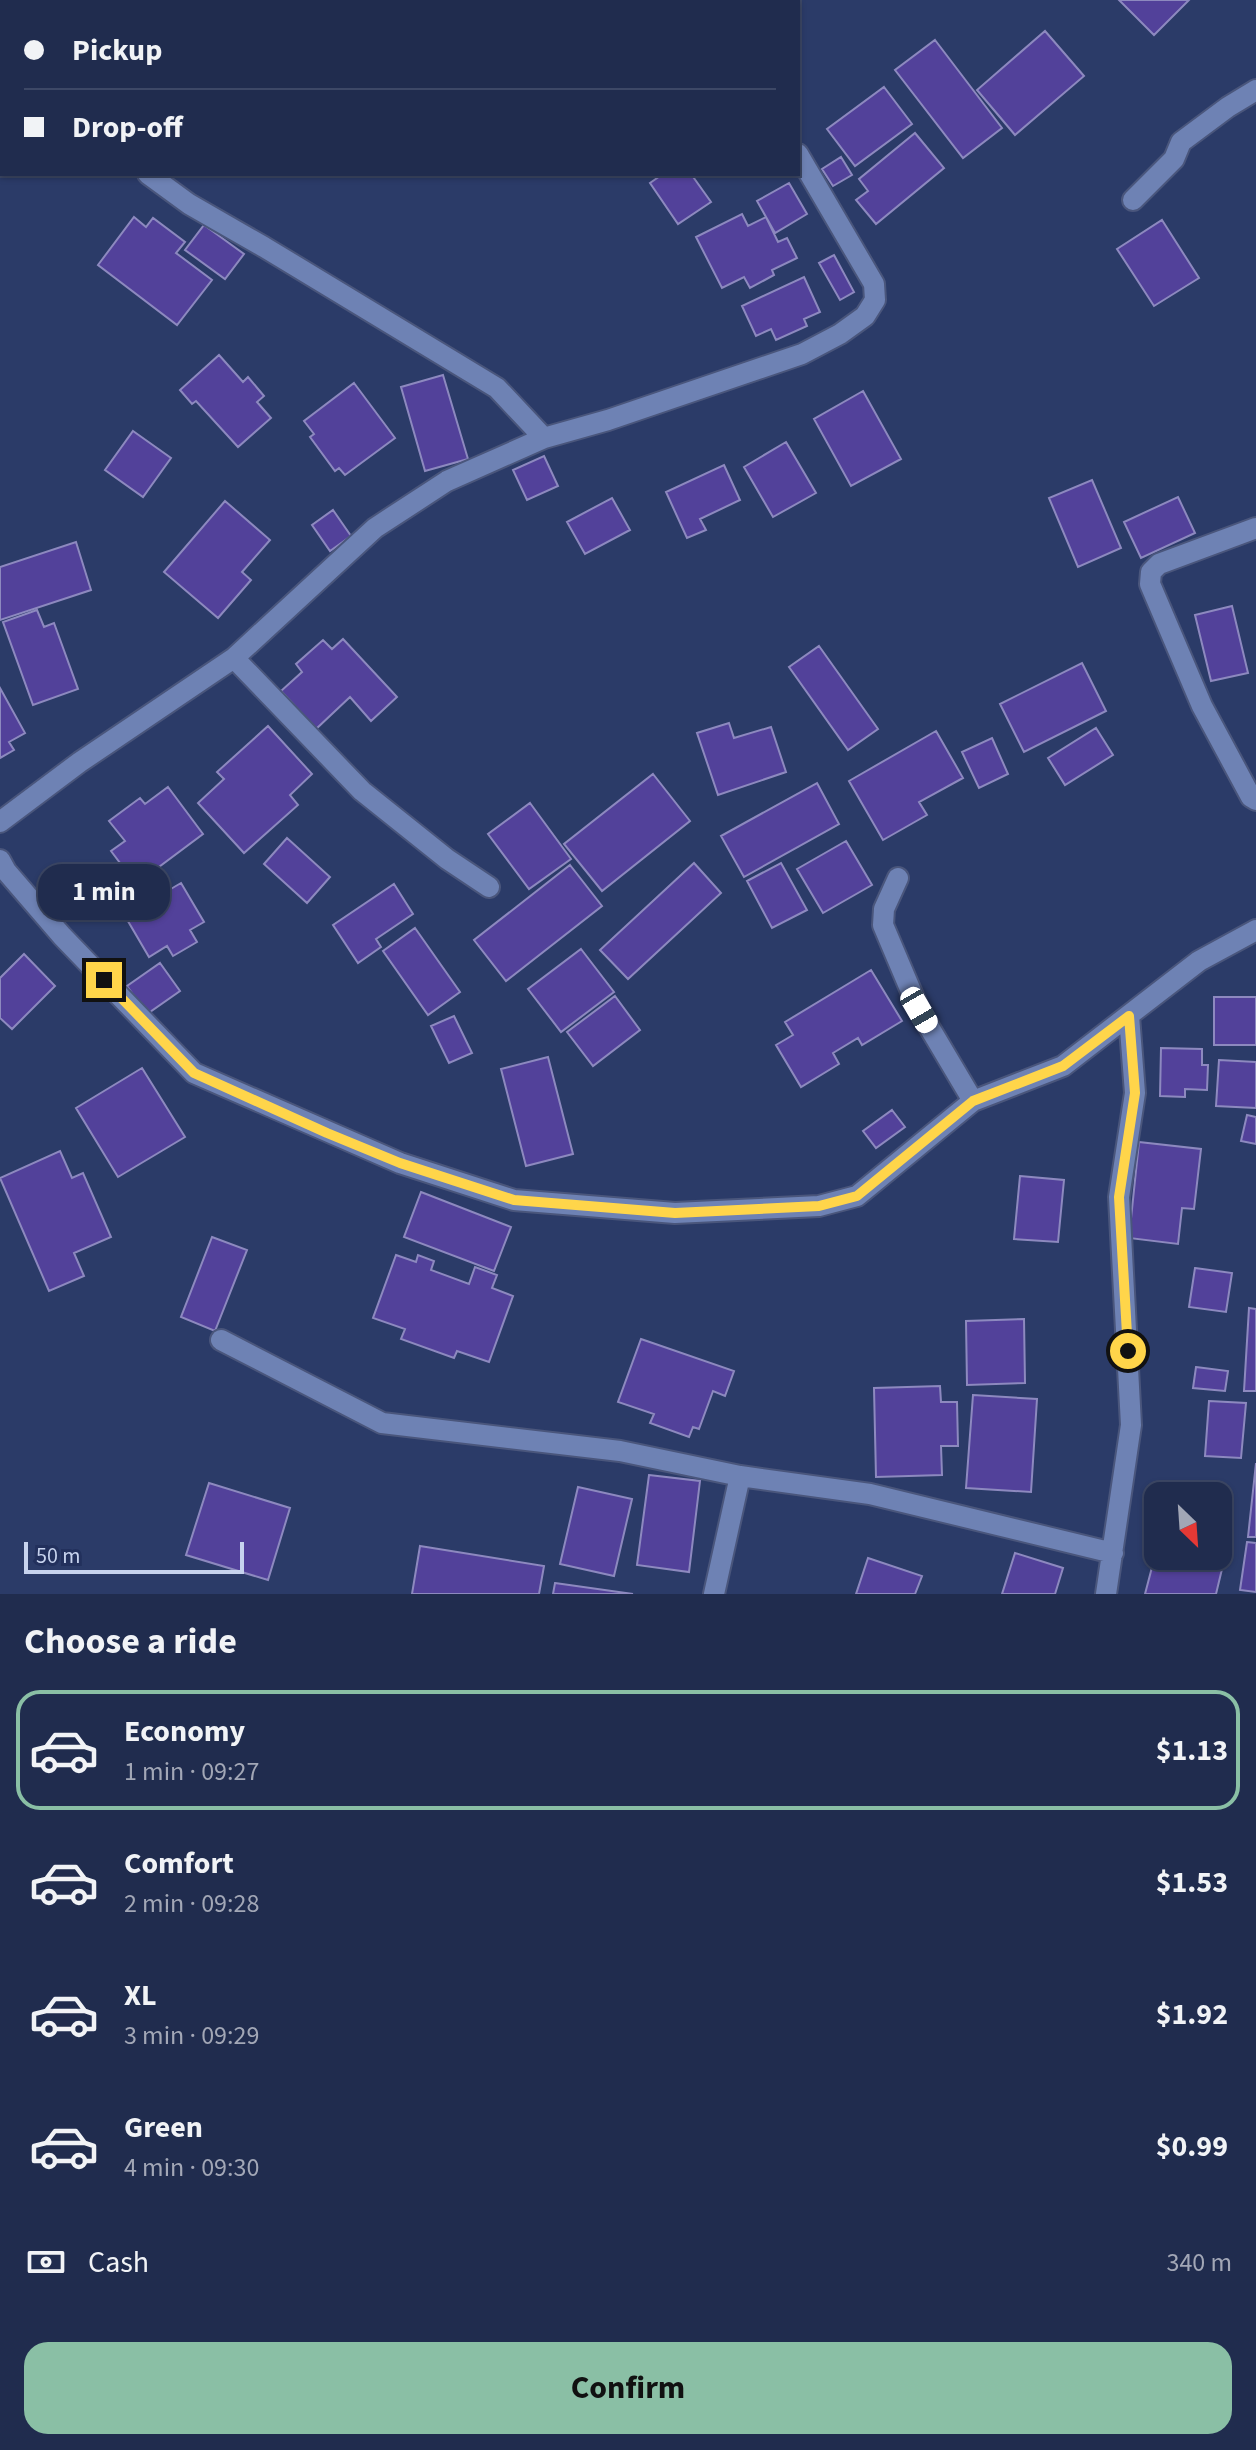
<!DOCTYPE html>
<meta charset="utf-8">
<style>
:root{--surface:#202c4e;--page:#283455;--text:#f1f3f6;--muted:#a2a7b6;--line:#3d4866;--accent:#8abfa5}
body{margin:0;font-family:"Source Sans 3",sans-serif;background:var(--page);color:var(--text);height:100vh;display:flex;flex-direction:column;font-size:30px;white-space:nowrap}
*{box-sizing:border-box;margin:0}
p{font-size:26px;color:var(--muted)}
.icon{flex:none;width:44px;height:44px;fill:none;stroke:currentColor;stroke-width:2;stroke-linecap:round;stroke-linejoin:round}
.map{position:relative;height:1594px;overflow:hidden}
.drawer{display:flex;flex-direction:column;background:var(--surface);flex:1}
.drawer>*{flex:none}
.top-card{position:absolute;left:0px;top:0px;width:800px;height:176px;box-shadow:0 2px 6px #0004,0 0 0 2px var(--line);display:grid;align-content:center;height:176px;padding:0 24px;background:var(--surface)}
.needle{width:52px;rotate:155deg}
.controls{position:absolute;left:1144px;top:1482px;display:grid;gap:16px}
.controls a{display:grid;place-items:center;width:88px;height:88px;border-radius:16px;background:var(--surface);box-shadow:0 2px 6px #0004,0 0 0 2px var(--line);font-size:40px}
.scale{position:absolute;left:24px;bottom:20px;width:220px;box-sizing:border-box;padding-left:8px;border:4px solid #c7d3ee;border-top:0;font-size:22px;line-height:28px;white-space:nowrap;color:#c7d3ee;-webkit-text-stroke:6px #22305c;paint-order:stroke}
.end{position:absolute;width:36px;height:36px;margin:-18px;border:10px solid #ffd54a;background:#111;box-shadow:0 0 0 4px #111}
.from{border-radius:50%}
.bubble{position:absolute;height:56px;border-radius:24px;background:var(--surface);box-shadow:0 2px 6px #0004,0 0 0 2px var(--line);font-size:26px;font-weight:700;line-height:56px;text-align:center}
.car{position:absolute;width:24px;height:48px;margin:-24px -12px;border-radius:10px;box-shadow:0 0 6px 2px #0007;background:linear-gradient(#fff 24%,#345 0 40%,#fff 0 76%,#345 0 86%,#fff 0)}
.top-card b{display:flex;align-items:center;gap:28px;height:76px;font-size:30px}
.top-card b+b{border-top:2px solid var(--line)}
.top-card i{width:20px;height:20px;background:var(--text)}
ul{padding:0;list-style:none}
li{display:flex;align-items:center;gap:24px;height:120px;margin:0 16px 12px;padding:0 8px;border:4px solid transparent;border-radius:24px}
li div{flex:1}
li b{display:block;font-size:30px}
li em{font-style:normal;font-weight:700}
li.current{border-color:var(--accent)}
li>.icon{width:72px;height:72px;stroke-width:1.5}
h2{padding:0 24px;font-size:36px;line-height:96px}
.pay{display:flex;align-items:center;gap:20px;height:88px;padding:0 24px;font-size:30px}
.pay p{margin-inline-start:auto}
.button{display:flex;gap:16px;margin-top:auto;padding:16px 24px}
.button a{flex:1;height:92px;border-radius:24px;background:var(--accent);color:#111;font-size:32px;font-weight:700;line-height:92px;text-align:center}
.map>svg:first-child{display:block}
</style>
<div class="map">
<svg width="1256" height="1594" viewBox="0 0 1256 1594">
<rect width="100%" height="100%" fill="#2b3b68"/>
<path fill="#52419a" stroke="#8d89bf" stroke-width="2" d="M1119,0H1189L1154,35Z
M1045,31L1084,76L1015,135L977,90Z
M935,40L1002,128L963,158L895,70Z
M884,87L912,124L855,166L827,129Z
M915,133L944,168L876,224L856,200L868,191L859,179Z
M841,157L852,175L833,186L822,169Z
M663,174H691L711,202L678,224L650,183Z
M789,183L807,214L775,233L757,201Z
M742,214L748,226L766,217L778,242L787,238L797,258L772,270L774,275L750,288L744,277L722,288L696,237Z
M134,217L146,227L153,218L185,242L176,253L212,280L177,325L98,265Z
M1162,220L1199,278L1154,306L1117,249Z
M204,225L244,254L225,279L185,250Z
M834,255L854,292L840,300L819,263Z
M804,277L820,312L804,319L807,326L776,340L771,329L756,336L742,306Z
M219,355L243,382L248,377L264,396L257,402L271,418L238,447L196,401L192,404L180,390Z
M443,375L468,459L425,471L401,387Z
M354,383L395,438L345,475L339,468L335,471L310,437L314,434L304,421Z
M863,391L901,459L851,486L814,419Z
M133,431L171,458L143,497L105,470Z
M786,442L816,493L773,517L744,467Z
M544,456L558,486L527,500L513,470Z
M724,465L740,500L700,519L706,530L687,538L666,492Z
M1092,480L1121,548L1078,567L1049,498Z
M1178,497L1195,533L1141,558L1124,522Z
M612,498L630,530L585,554L567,522Z
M225,501L270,540L242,572L251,580L218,618L164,572Z
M333,510L351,536L330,551L312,525Z
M76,542L91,590L0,620V567Z
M1232,606L1248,673L1211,681L1195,615Z
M37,610L44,627L54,623L78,689L33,705L3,622Z
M343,639L397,697L371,721L350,697L316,729L281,691L302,672L296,664L323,640L332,649Z
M819,646L878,729L848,750L789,667Z
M1082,663L1106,711L1024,752L1000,704Z
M0,688L25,733L9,742L14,750L0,758Z
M729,723L734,738L771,727L786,772L718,795L697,733Z
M268,726L312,774L290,795L298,805L244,853L198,803L224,779L217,772Z
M1096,728L1113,755L1065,785L1048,758Z
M936,731L963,778L919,802L927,815L883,840L849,781Z
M992,738L1008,774L979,788L962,752Z
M653,774L690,821L602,891L564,844Z
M817,783L839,824L744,877L721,836Z
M168,787L203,834L136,884L111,851L125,841L109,821L140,798L145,804Z
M530,803L571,859L529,889L488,834Z
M287,838L330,877L307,903L264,864Z
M846,841L872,885L823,913L797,869Z
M694,863L721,893L628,979L600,950Z
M781,863L807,910L772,928L747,881Z
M570,865L602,906L506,981L474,940Z
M181,883L204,922L190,930L197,942L173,956L167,946L149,957L125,916Z
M394,884L413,914L376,939L381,947L358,963L333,925Z
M415,928L460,992L428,1015L383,951Z
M581,949L614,992L561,1032L528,989Z
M24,954L55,986L12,1029L0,1018V978Z
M160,963L180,991L147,1014L127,986Z
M871,970L902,1021L862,1045L858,1038L833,1053L839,1064L801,1087L776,1045L793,1035L785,1022Z
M615,996L640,1030L593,1066L567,1032Z
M1214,997H1256V1045H1214Z
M454,1016L472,1053L449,1063L431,1026Z
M1161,1048L1202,1049V1065H1208L1207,1090L1185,1089V1097L1160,1096Z
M548,1057L573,1154L526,1166L501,1069Z
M1219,1060L1256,1062V1108L1216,1106Z
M142,1068L185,1137L118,1177L76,1108Z
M892,1110L905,1127L876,1148L863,1131Z
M1247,1115L1256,1117V1144L1241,1141Z
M1139,1142L1201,1149L1194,1209L1182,1208L1178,1244L1129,1238Z
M60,1151L72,1178L83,1173L111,1237L74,1253L84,1276L49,1291L0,1178Z
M1020,1176L1064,1180L1058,1242L1014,1239Z
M421,1192L511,1227L494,1271L404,1237Z
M212,1237L247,1250L215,1331L181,1317Z
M396,1255L416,1262L418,1255L434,1261L431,1270L469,1284L475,1267L497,1275L492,1288L513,1296L489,1362L457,1351L454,1358L401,1339L405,1329L373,1318Z
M1195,1268L1232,1273L1226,1312L1189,1307Z
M1249,1308L1256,1309V1391H1244Z
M1024,1319L1025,1383L967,1385L966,1321Z
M641,1339L734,1371L725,1396L713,1391L699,1429L693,1427L689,1437L650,1423L654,1414L618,1402Z
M1196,1367L1228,1371L1225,1391L1193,1388Z
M940,1386L941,1402H957L958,1446H941L942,1475L876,1477L874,1388Z
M973,1395L1037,1399L1031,1492L966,1488Z
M1209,1401L1246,1403L1241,1458L1205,1456Z
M1256,1463V1537H1248Z
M649,1475L700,1481L689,1572L637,1565Z
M209,1483L290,1508L268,1580L186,1555Z
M578,1487L632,1499L614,1576L560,1564Z
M1247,1542L1256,1543V1592L1240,1590Z
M420,1546L544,1566L539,1594H412Z
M1156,1552L1158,1556H1173L1222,1569L1216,1594H1145Z
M1015,1553L1063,1568L1055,1594H1002Z
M868,1558L922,1576L915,1594H856Z
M555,1583L633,1594H553Z"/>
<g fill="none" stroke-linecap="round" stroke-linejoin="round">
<defs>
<path id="minor" d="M743,2L745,0
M0,78L2,79
M148,174L189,204L264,247L497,388L544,438
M1133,200L1174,159L1181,142L1228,107L1256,90
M1256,528L1159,564L1151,572L1150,584L1202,706L1251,797L1256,800
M234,658L362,791L447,859L489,887
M0,822L80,762L234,658L375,528L447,481L544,438L608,420L802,354L840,334L865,316L875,300L874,284L798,154
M0,860L6,871L62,936L194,1073L400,1163L514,1200L675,1213L819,1206L857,1196L973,1101L1063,1066L1199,961L1256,930
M898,878L884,909L883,925L919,1010L973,1101
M221,1340L382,1423L620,1451L740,1476L870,1494L1113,1553
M714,1594L740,1476
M1106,1594L1131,1425L1119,1197L1135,1093L1129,1016"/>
</defs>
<use href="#minor" stroke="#4a567c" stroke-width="24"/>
<use href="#minor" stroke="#6e82b4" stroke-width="20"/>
</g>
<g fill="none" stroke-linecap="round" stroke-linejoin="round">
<path stroke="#ffd54a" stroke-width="10" d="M104,980L194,1073L327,1133L400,1163L514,1200L675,1213L819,1206L857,1196L973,1101L1063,1066L1129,1016L1135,1093L1119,1197L1128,1351"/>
</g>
</svg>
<div class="controls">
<a><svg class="needle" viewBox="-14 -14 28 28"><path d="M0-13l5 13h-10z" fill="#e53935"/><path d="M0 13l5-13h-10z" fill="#a2a7b6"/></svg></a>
</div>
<div class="scale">50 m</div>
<i class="end from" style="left:1128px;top:1351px"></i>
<i class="end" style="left:104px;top:980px"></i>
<div class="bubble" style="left:38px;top:864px;width:132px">1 min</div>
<i class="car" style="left:919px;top:1010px;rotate:150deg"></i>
<div class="top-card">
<b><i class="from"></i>Pickup</b>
<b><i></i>Drop-off</b>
</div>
</div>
<section class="drawer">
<h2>Choose a ride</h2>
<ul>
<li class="current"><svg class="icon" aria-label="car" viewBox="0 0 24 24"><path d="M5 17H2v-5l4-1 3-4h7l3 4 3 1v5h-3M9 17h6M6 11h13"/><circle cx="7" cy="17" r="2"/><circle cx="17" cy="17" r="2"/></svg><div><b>Economy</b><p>1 min · 09:27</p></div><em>$1.13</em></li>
<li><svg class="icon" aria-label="car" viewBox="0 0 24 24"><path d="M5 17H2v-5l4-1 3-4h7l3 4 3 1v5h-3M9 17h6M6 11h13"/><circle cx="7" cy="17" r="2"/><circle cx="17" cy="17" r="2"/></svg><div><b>Comfort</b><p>2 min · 09:28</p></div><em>$1.53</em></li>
<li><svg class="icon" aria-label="car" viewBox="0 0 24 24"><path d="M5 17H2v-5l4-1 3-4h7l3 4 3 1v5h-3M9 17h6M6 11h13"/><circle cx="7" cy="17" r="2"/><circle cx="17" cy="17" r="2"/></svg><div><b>XL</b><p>3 min · 09:29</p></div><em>$1.92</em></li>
<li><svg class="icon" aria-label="car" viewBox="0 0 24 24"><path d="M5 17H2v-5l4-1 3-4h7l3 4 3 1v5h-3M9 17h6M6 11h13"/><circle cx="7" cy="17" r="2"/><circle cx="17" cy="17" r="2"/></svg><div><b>Green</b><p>4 min · 09:30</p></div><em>$0.99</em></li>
</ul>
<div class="pay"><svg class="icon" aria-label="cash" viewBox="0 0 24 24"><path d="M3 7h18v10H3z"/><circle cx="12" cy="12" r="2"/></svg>Cash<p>340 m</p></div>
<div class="button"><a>Confirm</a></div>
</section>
